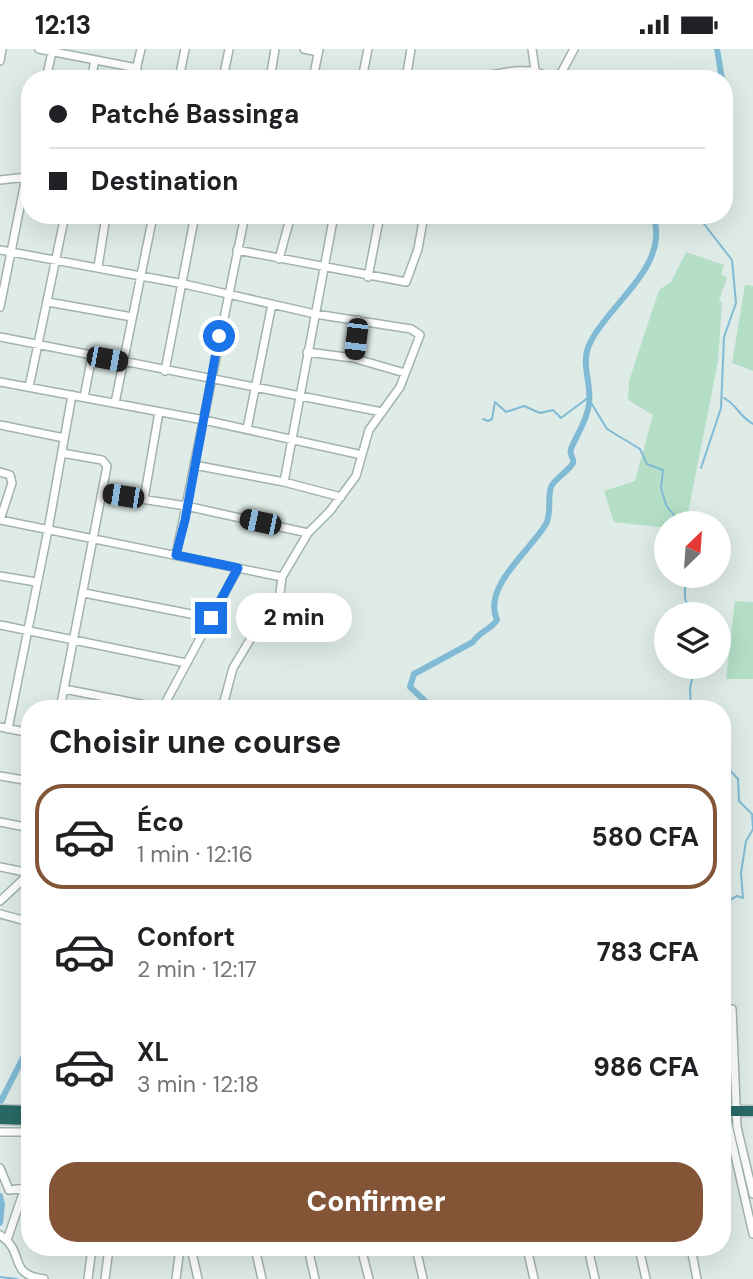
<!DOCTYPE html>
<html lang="fr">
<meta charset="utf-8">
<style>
:root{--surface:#fff;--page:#f2f2f2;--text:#202124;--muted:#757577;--line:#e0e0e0;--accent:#835436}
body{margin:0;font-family:"DM Sans",sans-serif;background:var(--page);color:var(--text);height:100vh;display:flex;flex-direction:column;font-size:26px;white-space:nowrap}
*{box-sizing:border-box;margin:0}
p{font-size:23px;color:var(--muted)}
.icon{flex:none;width:38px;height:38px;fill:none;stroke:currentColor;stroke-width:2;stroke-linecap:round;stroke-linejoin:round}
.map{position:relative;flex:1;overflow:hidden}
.panel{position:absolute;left:21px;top:651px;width:710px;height:556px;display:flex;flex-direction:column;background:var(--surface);border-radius:28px;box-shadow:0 7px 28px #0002}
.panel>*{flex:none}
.guide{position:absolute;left:21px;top:21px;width:712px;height:154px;border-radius:28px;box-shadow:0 7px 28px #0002;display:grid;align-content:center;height:154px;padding:0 28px;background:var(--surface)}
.needle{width:46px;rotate:25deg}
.fabs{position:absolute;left:654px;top:462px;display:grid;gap:14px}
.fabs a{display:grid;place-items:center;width:77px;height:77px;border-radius:50%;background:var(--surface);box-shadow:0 7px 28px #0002;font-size:35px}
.end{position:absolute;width:32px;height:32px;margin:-16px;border:9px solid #1a73e8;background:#fff;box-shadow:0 0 0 4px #fff}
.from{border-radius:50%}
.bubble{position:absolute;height:49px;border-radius:24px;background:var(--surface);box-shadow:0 7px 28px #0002;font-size:23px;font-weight:800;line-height:49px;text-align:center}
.car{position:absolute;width:21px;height:42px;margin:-21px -10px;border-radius:9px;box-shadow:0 0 5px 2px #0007;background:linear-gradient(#222 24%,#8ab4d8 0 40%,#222 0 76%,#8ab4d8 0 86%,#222 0)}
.guide b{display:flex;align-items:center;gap:24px;height:66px;font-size:26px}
.guide b+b{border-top:2px solid var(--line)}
.guide i{width:18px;height:18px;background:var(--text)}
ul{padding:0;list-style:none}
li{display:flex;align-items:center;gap:21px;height:105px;margin:0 14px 10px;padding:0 14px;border:4px solid transparent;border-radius:28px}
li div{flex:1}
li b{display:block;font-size:26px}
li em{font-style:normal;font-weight:800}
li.on{border-color:var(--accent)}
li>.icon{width:63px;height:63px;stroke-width:1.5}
h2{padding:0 28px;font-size:32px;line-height:84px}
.primary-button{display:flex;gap:14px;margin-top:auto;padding:14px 28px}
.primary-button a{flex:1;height:80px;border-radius:28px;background:var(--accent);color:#fff;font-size:28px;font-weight:800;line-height:80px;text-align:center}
.status{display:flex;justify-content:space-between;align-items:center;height:49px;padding:0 35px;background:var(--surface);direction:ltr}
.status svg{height:19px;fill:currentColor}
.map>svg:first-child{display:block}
</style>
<div class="status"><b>12:13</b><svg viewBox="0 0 49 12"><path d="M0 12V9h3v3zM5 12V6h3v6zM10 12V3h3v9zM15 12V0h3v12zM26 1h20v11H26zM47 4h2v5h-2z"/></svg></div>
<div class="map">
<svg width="753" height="1230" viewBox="0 0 753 1230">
<rect width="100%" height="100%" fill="#deebe7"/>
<path fill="#b4dec6" d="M686,203L724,216L721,225L727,229L719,251L722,253L718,312L686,474H667V479L614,473L604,442L635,432L653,366L628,351L629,332L659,241L671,233Z
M745,236L753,237V322L732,314Z
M735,552L753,553V630H726Z"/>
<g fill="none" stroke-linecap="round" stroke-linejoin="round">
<path stroke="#81bad4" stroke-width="2" d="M697,166L732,211L736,254L724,288L721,359L701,419
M724,349C738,357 739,367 753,375
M590,352L607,380L640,400L647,415L663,421L661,439L666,456L680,474
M483,370L488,372L492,370L495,353L506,363L524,357L540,364L553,361L561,369L589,348
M685,527V549L690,565
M691,660L690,639L695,618
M723,714L738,730L739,752L752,765L753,780L746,792L741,824L743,849L737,847L726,853L723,876
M0,1228L17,1230"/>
<path stroke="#81bad4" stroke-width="6" d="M717,0L722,30
M424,660L425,652L410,638L414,625L473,593C480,582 489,582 497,571C482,538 530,502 546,475C552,463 547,450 551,438C555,429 568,423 573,414C574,408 569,406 571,400C577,385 587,372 589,355C592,332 579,314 591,292C610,254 671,216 653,166
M1,1052L30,995
M0,1147L2,1156L0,1174"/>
<defs>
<path id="minor" d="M39,0L137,19
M304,0L318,3
M532,0L535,21
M0,12L2,0
M46,30L52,3
M91,30L95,11
M134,30L141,0
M179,30L185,0
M223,30L229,0
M270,30L275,0
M313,30L319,0
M362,30L368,0
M406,30L411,0
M469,30C488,27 536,13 547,30
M558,30L574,0
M0,131L27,128
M106,170L167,166
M0,201L184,235L315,265L411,280L420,286L400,338L369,381L356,427L330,462L308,484L282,528L279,552L257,579L233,619L222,660
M237,201L406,233L418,200L424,166
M279,210L291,166
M98,218L106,167
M368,228L380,166
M48,253L132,268
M0,258L30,108
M0,288L382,363
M307,303L353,309L405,324
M353,309L358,271
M165,322L195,166
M0,333L204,371L362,406
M29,338L65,166
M84,348L92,307
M115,354L153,167
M0,376L64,389
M247,380L272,255
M194,416L284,433L341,448
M0,423L10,426L12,434L0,471
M284,433L334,166
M103,444L186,457L308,484
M144,450L159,363
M0,471L282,528
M176,506L245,166
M0,527L36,533
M84,544L211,569
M0,576L186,614
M64,640L166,660
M60,660L107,417L102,411L62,404
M162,660L238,519
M0,678L30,684
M8,680L48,481L72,346
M0,727L30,732
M0,773L30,779
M0,818L30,824
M0,852L30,824
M0,865L30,873
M732,960L737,1078L753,1145
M725,1062L753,1185
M0,1083H30
M0,1119L9,1141L26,1139
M0,1186C27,1204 6,1225 44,1230
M7,1191L30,1124
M191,1199L198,1230
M255,1199L262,1230
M308,1199L315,1230
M361,1199L369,1230
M416,1199L423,1230
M527,1199L534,1230
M588,1199L595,1230
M639,1199L646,1230
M691,1199L697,1230
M88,1230L92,1199
M105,1230L109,1199
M176,1230L180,1199"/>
<path id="highway" d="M0,1061L30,1062
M723,1062H753
M0,1070L30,1071"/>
</defs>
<use href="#minor" stroke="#a1b3af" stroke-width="10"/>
<use href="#highway" stroke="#c0c8c7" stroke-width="13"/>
<use href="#minor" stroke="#fff" stroke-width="7"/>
<use href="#highway" stroke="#286966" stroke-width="10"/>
</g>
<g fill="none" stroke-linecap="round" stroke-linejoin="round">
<path stroke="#1a73e8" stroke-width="9" d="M211,569L238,519L176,506L185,471L219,287"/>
</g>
</svg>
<div class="fabs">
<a><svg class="needle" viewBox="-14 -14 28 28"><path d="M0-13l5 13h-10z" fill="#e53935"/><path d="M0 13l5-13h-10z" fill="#757577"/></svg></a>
<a><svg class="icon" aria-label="layers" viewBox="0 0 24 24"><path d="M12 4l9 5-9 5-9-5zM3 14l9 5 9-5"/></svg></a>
</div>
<i class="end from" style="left:219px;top:287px"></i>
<i class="end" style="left:211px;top:569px"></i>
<div class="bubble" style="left:236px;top:544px;width:116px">2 min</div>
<i class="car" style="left:356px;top:290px;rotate:187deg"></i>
<i class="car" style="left:107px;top:310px;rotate:101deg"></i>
<i class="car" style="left:123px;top:447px;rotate:279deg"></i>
<i class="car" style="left:260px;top:473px;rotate:282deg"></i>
<div class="guide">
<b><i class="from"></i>Patché Bassinga</b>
<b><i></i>Destination</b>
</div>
<section class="panel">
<h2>Choisir une course</h2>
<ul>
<li class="on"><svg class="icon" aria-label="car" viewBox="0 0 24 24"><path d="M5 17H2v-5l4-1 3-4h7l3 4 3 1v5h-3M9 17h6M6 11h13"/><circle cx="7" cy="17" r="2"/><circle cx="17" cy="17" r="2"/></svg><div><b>Éco</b><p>1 min · 12:16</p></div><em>580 CFA</em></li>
<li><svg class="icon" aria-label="car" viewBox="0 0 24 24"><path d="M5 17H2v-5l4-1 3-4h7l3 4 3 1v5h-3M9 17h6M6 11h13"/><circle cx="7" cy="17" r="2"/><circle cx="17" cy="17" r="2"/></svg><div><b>Confort</b><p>2 min · 12:17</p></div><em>783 CFA</em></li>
<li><svg class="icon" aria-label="car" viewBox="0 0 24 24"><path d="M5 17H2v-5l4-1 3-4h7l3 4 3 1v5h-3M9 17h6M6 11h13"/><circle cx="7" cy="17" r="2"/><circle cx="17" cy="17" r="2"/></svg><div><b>XL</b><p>3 min · 12:18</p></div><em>986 CFA</em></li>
</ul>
<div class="primary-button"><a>Confirmer</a></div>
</section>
</div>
